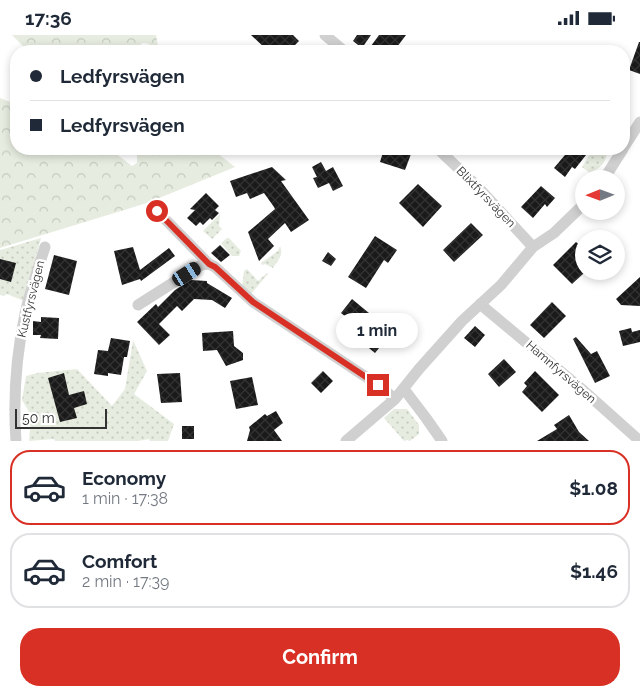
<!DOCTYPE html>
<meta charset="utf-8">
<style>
:root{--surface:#fff;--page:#f6f6f7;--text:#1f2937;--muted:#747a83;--line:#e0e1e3;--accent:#d93025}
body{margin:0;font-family:Raleway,sans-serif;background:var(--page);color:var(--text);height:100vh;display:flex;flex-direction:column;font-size:19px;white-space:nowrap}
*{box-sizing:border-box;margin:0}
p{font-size:16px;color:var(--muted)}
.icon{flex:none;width:28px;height:28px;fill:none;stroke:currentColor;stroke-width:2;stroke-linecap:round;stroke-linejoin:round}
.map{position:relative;height:406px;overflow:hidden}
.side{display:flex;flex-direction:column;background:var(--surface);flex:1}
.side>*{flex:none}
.hud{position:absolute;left:10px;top:10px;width:620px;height:110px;border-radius:20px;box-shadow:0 2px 8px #0003;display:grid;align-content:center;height:110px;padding:0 20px;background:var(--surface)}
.needle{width:32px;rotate:269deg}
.controls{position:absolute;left:575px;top:135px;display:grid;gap:10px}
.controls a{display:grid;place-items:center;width:50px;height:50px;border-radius:50%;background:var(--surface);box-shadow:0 2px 8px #0003;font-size:25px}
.scale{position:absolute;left:15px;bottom:12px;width:92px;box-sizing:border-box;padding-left:5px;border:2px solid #333;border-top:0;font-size:14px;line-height:18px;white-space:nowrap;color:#333;-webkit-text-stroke:4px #fff;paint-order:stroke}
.end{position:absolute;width:22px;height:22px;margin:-11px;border:6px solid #d93025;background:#fff;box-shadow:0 0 0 2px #fff}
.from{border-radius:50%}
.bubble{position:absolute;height:35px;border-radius:18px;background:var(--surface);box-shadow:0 2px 8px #0003;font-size:16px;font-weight:700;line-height:35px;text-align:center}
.car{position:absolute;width:15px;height:30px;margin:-15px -8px;border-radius:6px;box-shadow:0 0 4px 1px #0007;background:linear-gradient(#222 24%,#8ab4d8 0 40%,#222 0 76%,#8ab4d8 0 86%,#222 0)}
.hud b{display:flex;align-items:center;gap:18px;height:48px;font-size:19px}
.hud b+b{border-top:1px solid var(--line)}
.hud i{width:12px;height:12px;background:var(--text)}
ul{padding:9px 0 0;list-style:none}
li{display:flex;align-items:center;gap:15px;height:75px;margin:0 10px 8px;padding:0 10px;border:2px solid var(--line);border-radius:20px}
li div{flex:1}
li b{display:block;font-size:19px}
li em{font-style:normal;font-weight:700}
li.selected{border-color:var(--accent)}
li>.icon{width:45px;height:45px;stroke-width:1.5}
.cta{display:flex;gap:10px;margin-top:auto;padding:10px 20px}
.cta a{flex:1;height:58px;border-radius:20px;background:var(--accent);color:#fff;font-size:20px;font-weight:700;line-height:58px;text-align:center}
.status{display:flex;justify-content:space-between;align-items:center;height:35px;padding:0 25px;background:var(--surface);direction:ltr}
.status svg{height:14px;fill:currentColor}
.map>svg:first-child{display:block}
</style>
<div class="status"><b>17:36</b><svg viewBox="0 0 49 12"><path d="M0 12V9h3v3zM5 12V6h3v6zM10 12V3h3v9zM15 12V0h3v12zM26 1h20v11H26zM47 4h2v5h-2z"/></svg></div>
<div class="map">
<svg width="640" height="406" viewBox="0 0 640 406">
<defs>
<pattern id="grass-dots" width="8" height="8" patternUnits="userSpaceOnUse" patternTransform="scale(1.25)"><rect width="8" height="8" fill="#e6ecdf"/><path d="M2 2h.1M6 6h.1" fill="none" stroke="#c6cbc0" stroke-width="1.8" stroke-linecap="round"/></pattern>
<pattern id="forest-crowns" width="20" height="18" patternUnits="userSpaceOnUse" patternTransform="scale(1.25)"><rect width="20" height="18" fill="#e6ecdf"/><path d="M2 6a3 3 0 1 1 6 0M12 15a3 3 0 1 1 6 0" fill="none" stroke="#c6cbc0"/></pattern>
<pattern id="building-cross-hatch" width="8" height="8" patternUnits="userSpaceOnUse" patternTransform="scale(1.25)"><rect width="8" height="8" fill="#1a1a1a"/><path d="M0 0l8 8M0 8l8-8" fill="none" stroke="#333"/></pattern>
</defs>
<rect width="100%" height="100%" fill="#fff"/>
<path fill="url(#grass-dots)" d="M591,114H605L607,115C607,127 601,133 590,138L582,132L591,117L589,116Z
M220,179L219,191L222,194L212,204L203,196Z
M41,203L24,266L7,259L4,261L0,260V215Z
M227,203H229L241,216L239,221H232L221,208Z
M280,211C284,220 278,225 273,233L265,229L262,230L261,228L278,216Z
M247,234L258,246L267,238L268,239L250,260L242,252L244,236Z
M133,305L147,336L134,359L174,389L168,406H150L149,404L138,406H55L54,404L29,406L31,380L22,365L26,341L37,338L77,334L112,371L125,354Z
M394,374H407L419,390V399L410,406L407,405L404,406L384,383Z"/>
<path fill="url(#forest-crowns)" d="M12,0H156L159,16H151L149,9L143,8L138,11L134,16H24L25,13Z
M16,62V114H110L132,131L137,128V117L134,114H212L235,132L147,168L0,213V63L10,67Z"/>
<path fill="url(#building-cross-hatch)" d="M251,0H293L299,6L289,16H268Z
M357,0H371L362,13L353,6Z
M379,0H406L394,16H378L371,11Z
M639,7H640V39L629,35Z
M384,114H407L406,117L411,119L405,135L380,127Z
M570,114H578L586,120L575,134L572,132L565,142L554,133Z
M321,127L326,136L333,132L343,151L333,156L329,148L318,153L313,143L317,142L312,132Z
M272,132L286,145L281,146L309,185L291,197L285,188L268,204L274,211L259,226L248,197L275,174L274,172L264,158L250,164L247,158L236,162L230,146Z
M418,149L442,171L423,192L399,168Z
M541,151L555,163L547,172L545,169L533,183L521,172Z
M206,158L219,171L215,175L219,178L212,185L210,183L203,190L200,187L196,191L187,183L195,175L190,174Z
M471,188L483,200L454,227L443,215Z
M375,201L397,215L388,228L384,225L366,253L348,242Z
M576,207L584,214V238L572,249L553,230Z
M220,210L230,220L221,227L211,218Z
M133,212L140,235L169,213L175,221L141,246L140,244L122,250L114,216Z
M328,217L336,224L331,231L322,226Z
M54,220L77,226L69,260L45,254Z
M0,224L16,228L11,247L0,244Z
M640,242V271L621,270L616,264Z
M191,245L207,246V248L232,263L225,273L212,265L194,264L182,276L177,271L159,289L170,300L159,310L137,287L156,269L158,272L175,255Z
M352,264L392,297L375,318L353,300L360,293L341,278Z
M552,267L566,281L544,303L530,290Z
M41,282L59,283L58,304L40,303L41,300H33V286L41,287Z
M475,291L485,300L475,312L464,303Z
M631,293L632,297L640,295V307L623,311L619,296Z
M233,296L234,311L243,318V325L226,331L217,315L203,316L202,298Z
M576,302L591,319L597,316L610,341L595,348L573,304Z
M111,303L130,306L127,322H124L121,340L108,338V341L94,339L98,315L108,316Z
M504,324L516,337L499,352L488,339Z
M323,336L333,346L321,358L311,348Z
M535,336L559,360L542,377L522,357L527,351L524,348Z
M64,338L69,360L84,356L87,369L74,373L77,383L60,387L48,343Z
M180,338L182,367L161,368L157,339Z
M252,342L258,370L236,374L230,346Z
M276,376L283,388L274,395L282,406H247L250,395L249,392L265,379L267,381Z
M22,379H30V390H23Z
M569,380L579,397L589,406H537L557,394L554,390Z
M182,391H194V404H182Z"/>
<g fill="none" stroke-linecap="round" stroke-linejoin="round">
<path stroke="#d0d0d0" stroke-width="11" d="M325,0L344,16
M624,112L640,87
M438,114L476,150L533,212
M604,144L623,114
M157,176L209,229
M480,269L584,356L640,406
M138,270L201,230L209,229L215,232L253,267L378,350L395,364
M404,354L426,383L442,406
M16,406C13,363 16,321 25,279C30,256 38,234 45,212
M346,406L395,364L419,334L462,286L501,250L533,212L554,198L584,169"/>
</g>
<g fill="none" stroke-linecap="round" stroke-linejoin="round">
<path stroke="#d93025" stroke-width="6" d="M157,176L209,229L215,232L253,267L378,350"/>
</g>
<g text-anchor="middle" stroke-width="5" stroke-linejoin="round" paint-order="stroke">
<g font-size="12" fill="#333" stroke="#fff">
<text transform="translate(486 162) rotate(46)" y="4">Blixtfyrsvägen</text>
<text transform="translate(31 264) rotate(-76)" y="4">Kustfyrsvägen</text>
<text transform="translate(561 337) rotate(41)" y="4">Hamnfyrsvägen</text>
</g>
</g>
</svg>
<div class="controls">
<a><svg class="needle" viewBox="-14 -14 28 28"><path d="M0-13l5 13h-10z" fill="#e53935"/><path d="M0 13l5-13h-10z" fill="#747a83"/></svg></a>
<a><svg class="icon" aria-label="layers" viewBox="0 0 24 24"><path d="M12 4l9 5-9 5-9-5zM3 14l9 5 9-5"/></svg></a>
</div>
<div class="scale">50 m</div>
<i class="end from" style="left:157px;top:176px"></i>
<i class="end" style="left:378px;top:350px"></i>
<div class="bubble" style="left:336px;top:278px;width:82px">1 min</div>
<i class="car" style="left:187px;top:239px;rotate:58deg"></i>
<div class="hud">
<b><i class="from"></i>Ledfyrsvägen</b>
<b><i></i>Ledfyrsvägen</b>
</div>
</div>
<section class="side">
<ul>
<li class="selected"><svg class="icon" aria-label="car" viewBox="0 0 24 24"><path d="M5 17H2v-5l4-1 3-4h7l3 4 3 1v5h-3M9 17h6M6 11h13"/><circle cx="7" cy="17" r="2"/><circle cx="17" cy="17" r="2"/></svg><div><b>Economy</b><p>1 min · 17:38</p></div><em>$1.08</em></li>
<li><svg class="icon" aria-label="car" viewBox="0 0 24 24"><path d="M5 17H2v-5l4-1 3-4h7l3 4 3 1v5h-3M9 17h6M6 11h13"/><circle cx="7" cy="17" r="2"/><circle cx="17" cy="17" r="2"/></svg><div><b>Comfort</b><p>2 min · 17:39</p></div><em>$1.46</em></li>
</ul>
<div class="cta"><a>Confirm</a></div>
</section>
